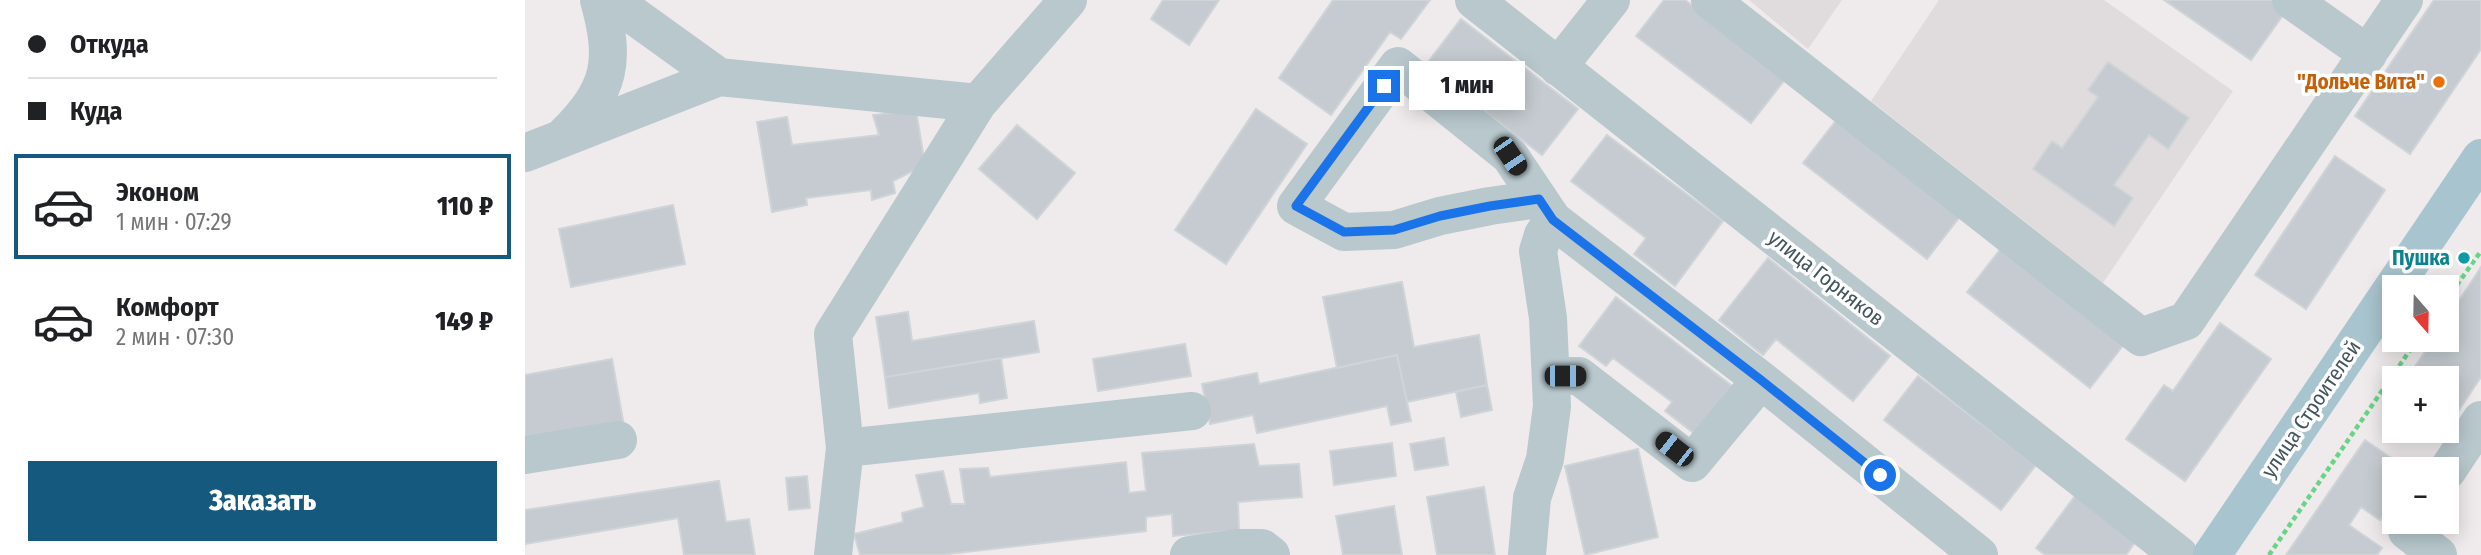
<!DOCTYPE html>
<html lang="ru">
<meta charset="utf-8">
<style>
:root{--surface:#fff;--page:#f6f6f6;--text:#202124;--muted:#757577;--line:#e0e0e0;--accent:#155a7e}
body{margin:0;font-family:"Fira Sans Condensed",sans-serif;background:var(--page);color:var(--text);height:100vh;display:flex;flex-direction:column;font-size:26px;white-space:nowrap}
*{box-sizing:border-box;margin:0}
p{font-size:23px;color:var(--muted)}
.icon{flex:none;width:38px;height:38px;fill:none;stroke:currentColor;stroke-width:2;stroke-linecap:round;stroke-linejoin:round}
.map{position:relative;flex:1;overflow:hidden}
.sheet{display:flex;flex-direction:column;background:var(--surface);width:525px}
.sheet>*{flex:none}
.guide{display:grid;align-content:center;height:154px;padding:0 28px;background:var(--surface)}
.needle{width:46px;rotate:160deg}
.controls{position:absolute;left:1857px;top:275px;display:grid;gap:14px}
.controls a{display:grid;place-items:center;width:77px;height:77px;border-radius:0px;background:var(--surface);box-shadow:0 4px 18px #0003;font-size:35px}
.end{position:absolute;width:32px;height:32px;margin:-16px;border:9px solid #1a73e8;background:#fff;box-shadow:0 0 0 4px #fff}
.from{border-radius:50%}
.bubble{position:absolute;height:49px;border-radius:0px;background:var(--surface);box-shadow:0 4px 18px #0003;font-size:23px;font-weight:800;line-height:49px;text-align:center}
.car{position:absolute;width:21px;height:42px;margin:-21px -10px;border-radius:9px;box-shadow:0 0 5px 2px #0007;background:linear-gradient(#222 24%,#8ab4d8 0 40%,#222 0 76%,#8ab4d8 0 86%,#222 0)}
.guide b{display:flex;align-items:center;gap:24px;height:66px;font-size:26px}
.guide b+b{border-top:2px solid var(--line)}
.guide i{width:18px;height:18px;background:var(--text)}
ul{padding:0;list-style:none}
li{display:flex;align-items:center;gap:21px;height:105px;margin:0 14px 10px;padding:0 14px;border:4px solid transparent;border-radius:0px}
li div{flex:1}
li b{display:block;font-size:26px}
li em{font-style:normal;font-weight:800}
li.on{border-color:var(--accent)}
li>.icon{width:63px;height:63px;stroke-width:1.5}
.action{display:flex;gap:14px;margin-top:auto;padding:14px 28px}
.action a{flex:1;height:80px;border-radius:0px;background:var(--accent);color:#fff;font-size:28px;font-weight:800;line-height:80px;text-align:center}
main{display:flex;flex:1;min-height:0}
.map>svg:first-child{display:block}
</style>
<main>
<section class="sheet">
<div class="guide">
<b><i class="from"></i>Откуда</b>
<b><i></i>Куда</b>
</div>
<ul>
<li class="on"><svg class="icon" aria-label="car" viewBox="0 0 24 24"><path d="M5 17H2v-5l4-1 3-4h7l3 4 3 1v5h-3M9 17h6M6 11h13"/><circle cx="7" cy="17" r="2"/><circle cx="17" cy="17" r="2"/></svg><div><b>Эконом</b><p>1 мин · 07:29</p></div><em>110 ₽</em></li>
<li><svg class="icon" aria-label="car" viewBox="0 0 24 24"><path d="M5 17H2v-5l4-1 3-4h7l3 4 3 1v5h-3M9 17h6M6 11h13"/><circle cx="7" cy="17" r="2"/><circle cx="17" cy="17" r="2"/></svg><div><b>Комфорт</b><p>2 мин · 07:30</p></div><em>149 ₽</em></li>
</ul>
<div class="action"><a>Заказать</a></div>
</section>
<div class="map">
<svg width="1956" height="555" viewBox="0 0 1956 555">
<rect width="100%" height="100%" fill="#efebec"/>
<path fill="#e0dcde" d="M1224,0H1317L1283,49Z
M1414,0H1579L1708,91L1578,283L1346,101Z"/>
<path fill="#c5cbd0" stroke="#cfd4d8" stroke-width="2" d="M638,0H694L664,45L626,19Z
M808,0H905L876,39L865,32L806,115L754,78Z
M1139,0H1160L1262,77L1226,123L1111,36Z
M1639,0H1751L1763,8L1726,60Z
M1909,0H1956V49L1885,154L1830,116Z
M936,19L1053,109L1017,155L900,66Z
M1583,62L1664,118L1643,149L1624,135L1589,185L1608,198L1589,226L1508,169L1527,141L1537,148L1573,97L1563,90Z
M731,109L782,144L701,264L650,230Z
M391,110L400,165L368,181L370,193L347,200L346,190L281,198L282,205L247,212L232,122L262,117L267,145L354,135L348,115Z
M1313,118L1437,214L1402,259L1278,163Z
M492,125L550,173L512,219L454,169Z
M1082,135L1198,221L1150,286L1109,254L1121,238L1046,181Z
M1810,156L1860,190L1781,309L1730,275Z
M148,205L160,264L46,287L34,229Z
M1477,247L1600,343L1565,388L1442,292Z
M1243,258L1365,356L1328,401L1251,339L1238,355L1194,320Z
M1956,267V377L1926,422L1922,419V378H1882L1908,340H1922V319Z
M877,282L889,347L954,335L962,385L882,402L872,355L812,368L798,297Z
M1091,297L1207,386L1170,434L1140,411L1147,402L1088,358L1081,366L1054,346Z
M383,312L387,341L509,321L514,352L360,377L351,317Z
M1695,323L1746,359L1660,481L1601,439L1639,385L1648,391Z
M660,344L666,376L573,391L568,359Z
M872,355L886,421L866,425L862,406L732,433L728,415L685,424L677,384L732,373L734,384Z
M476,358L482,398L455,403L454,393L364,408L360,377Z
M87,359L99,426L0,444V375Z
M1393,376L1511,465L1476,510L1359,420Z
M962,385L967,410L936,417L931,392Z
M919,438L923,465L890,470L885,444Z
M1840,440L1882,469H1869V499L1855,520L1836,507L1824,525L1857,548L1852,555H1761Z
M867,443L871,476L809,485L805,451Z
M729,444L734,466L774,464L777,497L713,502L714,530L648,536L647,514L621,517V531L415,555H335L329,534L378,522L377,513L399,507L391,475L418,471L426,504H440L435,469L463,468L465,477L601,462L604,493L621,491L617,453Z
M1113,449L1133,537L1060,555L1040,466Z
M282,476L285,508L264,510L261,478Z
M194,481L201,522L224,519L230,555H159L153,518L0,544V510Z
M959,487L970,555H912L902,497Z
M1550,496L1611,541L1601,555H1520L1511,548Z
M869,506L877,555H818L811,516Z"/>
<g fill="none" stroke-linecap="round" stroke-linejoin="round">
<path stroke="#69d487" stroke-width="4.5" stroke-dasharray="5 3.5" stroke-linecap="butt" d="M1922,299L1956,251
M1744,555L1892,340"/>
<path stroke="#b8c8cd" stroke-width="38" d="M87,0L194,77L453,103
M949,0L1654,555
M1185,0L1616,337L1661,321L1879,0
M1766,0L1843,54
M1033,67L1086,0
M40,135C86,89 91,62 74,0
M0,153L194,77
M1014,199L965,206L915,216L869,230L819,232L771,206L873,66L985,156L1028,220L1236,380L1454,555
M1026,376H1054L1167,463L1236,380
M320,448L667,411
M0,455L93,440
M1922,471L1956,420
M1888,522L1882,531L1913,555
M308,555L320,448L308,334L453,103L543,0
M664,555L712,548H737L746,555
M1002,555L1007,498L1020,459L1027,406L1023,318L1013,251L1018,235L1028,220"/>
<path stroke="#a8c4ce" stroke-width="38" d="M1687,555L1956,158"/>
</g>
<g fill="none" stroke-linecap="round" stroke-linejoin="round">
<path stroke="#1a73e8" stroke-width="9" d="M859,86L771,206L819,232L869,230L915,216L965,206L1014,199L1028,220L1236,380L1355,475"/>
</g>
<circle fill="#e8710a" stroke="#fff" stroke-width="2.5" cx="1914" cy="82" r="7"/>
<circle fill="#0f9aa8" stroke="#fff" stroke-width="2.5" cx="1939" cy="258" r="7"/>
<g text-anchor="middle" stroke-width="7" stroke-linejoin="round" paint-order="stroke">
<g font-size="21" font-weight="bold" fill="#c56008" stroke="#fff" text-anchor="end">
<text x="1900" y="89">"Дольче Вита"</text>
</g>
<g font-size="21" font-weight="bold" fill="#0d838f" stroke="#fff" text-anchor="end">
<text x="1925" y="265">Пушка</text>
</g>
<g font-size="21" fill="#43555b" stroke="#fff">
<text transform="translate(1301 278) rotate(38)" y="7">улица Горняков</text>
<text transform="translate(1786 409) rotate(-56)" y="7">улица Строителей</text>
</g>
</g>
</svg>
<div class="controls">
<a><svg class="needle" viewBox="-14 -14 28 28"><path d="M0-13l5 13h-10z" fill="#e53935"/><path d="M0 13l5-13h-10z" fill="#757577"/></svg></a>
<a>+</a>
<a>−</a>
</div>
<i class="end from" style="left:1355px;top:475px"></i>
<i class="end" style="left:859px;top:86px"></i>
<div class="bubble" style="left:884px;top:61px;width:116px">1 мин</div>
<i class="car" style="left:985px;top:156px;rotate:146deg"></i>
<i class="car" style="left:1040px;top:376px;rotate:90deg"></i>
<i class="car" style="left:1149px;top:449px;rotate:308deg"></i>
</div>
</main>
